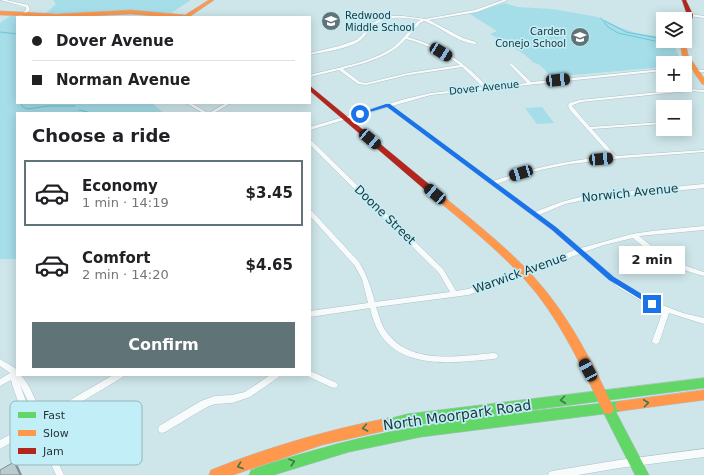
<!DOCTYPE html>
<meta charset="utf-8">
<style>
:root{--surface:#fff;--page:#f6f6f6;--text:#202124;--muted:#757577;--line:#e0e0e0;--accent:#607478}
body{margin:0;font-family:"DejaVu Sans",sans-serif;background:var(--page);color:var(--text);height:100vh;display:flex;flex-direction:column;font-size:15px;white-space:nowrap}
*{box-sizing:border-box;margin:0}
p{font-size:13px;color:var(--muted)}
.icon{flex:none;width:22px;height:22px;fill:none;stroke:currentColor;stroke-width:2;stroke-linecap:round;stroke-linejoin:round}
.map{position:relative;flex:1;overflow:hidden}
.drawer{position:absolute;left:16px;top:112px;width:295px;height:264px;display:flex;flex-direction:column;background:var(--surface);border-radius:0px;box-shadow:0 2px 10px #0003}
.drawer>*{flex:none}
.top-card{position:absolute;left:16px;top:16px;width:295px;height:88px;border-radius:0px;box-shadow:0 2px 10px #0003;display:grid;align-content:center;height:88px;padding:0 16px;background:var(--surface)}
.controls{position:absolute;left:656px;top:12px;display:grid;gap:8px}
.controls a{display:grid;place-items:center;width:36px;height:36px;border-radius:0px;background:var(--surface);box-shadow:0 2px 10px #0003;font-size:20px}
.end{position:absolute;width:18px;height:18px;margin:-9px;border:5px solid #1a73e8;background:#fff;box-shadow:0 0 0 2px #fff}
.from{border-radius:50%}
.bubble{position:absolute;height:28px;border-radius:0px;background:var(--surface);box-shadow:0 2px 10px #0003;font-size:13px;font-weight:700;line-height:28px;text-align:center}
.car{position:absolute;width:12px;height:24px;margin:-12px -6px;border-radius:5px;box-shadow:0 0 3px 1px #0007;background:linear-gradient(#222 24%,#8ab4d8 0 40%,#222 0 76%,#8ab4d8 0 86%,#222 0)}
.top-card b{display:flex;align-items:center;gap:14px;height:38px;font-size:15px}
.top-card b+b{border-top:1px solid var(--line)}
.top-card i{width:10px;height:10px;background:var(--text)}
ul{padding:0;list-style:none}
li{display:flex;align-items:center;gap:12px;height:66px;margin:0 8px 6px;padding:0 8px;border:2px solid transparent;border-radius:0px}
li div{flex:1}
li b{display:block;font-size:15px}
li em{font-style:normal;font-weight:700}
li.selected{border-color:var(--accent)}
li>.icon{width:36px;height:36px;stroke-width:1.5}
h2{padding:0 16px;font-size:18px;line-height:48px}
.primary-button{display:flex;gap:8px;margin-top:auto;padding:8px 16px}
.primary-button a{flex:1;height:46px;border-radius:0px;background:var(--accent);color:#fff;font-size:16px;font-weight:700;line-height:46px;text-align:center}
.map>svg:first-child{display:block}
</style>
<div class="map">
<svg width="704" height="475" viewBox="0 0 704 475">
<rect width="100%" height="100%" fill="#cee6ea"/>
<path fill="#a5dde8" d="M53,0H191L171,13L122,10L72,13H46L56,4Z
M505,3L517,7L552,9L598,17L619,27L636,33L663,37V41H675L676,50L682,63H663V67L551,77C546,72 541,63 534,63L524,54L490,34L497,31L470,14Z
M10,16L34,17H17V103H152L164,113H17V259H0V23Z
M542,107L554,123L537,124L525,108Z"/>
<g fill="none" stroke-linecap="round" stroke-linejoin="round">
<path stroke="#69c8d8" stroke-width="1" d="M601,18L608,27L618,33L655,41
M605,21L626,32L663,39
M0,32L17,34
M669,41L672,42
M21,103L22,106L27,109L48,106H75
M79,110L92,113"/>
<defs>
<path id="street" d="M0,0H6L28,5L30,10L21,17H17L26,10V7Z
M503,0H508L477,12L429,20L463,38L476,42V44C457,43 442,27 424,21L420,23L408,37C439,46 466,62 487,87L527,83L510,65L509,64L511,63L531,82L663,69V71L431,95L392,106L493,181C532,168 570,160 611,156L570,110L568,106L569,103L580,100L689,89L704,90V92L689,91L581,102L573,105L572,106L590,127L663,122V124L592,129L616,156L704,150V152L624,158L570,164L545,169L520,175L497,184L535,212L561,202L588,195L704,184V188L588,199L565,204L539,215L556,228L581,248L632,234L652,231L704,226V230L639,236C659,253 679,265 704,272V276C675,269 655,257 633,238L604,245L584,252L623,284L654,302L683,313L704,318V324L669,313L659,343L656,344L653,343L652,341L663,311L650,306L619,288L579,254L509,281L468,295L376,307C379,315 381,324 385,330C409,366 458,356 494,353L497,354L498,356L497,358L494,359C457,362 404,371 380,334C375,326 372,317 370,308L310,317V311L368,303L362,279L355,266L310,216V210L312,211L359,262C367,275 371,288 375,302L450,292L439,273L310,145V141H312L443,269L456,291L468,289L485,284L575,250L552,230L388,107L310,130V127L405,99L431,93L483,87L462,67L408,75L366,85L358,84L339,70L310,77V75C337,67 368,64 392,48C402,41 409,30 418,21L421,20C405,17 386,15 373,26C367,31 365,38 358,42C344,50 326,51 310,55V53L339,46L356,40L361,36L371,24L382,18L389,16H403L425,19L475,10ZM406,39C426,44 444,53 460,65L408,73L366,83L360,82L343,69C366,63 390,57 406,39Z
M690,14L704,16V18L689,16V14Z
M685,69L704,70V72L685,71Z
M186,103H191L208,113H203Z
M226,103H231L214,113H209Z
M0,359L15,368L17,370V375H21C31,387 37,402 41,417L113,375H124L123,377L43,425L44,431L64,475H56L35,429L0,449V440L31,423C21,411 15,395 11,380L0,386V379L10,373L0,366ZM20,385L30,405L31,411L26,401Z
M310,371L337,383L338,385L337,387L334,388L331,387L307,376V375H310Z
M270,375H280L279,377L250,397L232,403L215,404L207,407L165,432L162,433L159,432L158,429L159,426L201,401L215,396L232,395L245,392Z
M704,449V457L619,468L578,475H548L549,472L552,471L619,460Z"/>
<path id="fast" d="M704,378V388L407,426L388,430L384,428L382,424L384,420L407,414Z
M621,401L625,402L627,406L625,410L616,412L649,475H635L604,414L421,437L349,452L274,475H249L251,470C272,462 294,456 315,450C415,421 518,413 621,401Z"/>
<path id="slow" d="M209,0H214L189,17H168L131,14L67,17L0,15V11L57,14L131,10L185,15Z
M685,40L688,55L704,78V85L702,84L682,55L680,41Z
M424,185H430C465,215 502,242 533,276C568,314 593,363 614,409L612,413L608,414L604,413C584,372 565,330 537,294C505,254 463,222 424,189L423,187Z
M704,390V400L621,411L617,410L615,406L617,402L621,401Z
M388,418L392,420L394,424L392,428L388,430L322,445L233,475H209L211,470C268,447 328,430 388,418Z"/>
<path id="jam" d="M682,0H686L693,15L688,35L685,37V24L687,15Z
M310,86L430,185L431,187L430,189H424L310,91Z"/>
</defs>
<use href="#street" stroke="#aec1c5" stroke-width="1"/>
<use href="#fast" stroke="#aec1c5" stroke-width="1"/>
<use href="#slow" stroke="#aec1c5" stroke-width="1"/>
<use href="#jam" stroke="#aec1c5" stroke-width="1"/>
<use href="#street" fill="#f8fbfc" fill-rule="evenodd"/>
<use href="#fast" fill="#63d668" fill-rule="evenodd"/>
<use href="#slow" fill="#ff974d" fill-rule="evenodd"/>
<use href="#jam" fill="#b3261e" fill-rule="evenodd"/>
</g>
<path fill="#818f91" d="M14,462L18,466L22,475H20Z"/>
<path fill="#b8cccf" stroke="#818f91" d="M14,462L20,475H0V470Z"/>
<defs><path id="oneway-chevron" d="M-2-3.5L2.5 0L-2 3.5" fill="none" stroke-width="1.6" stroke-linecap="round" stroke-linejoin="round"/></defs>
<g stroke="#3e774d">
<use href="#oneway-chevron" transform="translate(563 400) rotate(173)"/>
<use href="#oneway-chevron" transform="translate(646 403) rotate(-7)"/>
<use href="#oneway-chevron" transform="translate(365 428) rotate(169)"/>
<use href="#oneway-chevron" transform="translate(292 462) rotate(-17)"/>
<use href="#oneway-chevron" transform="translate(240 466) rotate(160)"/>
</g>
<path fill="#1a73e8" d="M386,104H390L556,227L614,277L655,302V305H650L609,280L552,230L387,107L360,115L357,114Z"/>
<defs>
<symbol id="school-disc" viewBox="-11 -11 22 22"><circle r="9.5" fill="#607478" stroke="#c1eef7"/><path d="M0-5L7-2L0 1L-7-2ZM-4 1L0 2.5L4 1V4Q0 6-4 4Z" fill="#fff"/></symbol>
</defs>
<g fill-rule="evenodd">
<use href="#school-disc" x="320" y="10" width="22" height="22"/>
<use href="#school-disc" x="569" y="26" width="22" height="22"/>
</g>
<g text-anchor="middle" stroke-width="3.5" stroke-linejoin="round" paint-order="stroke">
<g font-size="10" fill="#25373b" stroke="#c1eef7" text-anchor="start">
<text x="345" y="19">Redwood<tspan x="345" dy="12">Middle School</tspan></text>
<text x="566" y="35" text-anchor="end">Carden<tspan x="566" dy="12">Conejo School</tspan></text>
</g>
<g font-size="10" fill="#25373b" stroke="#c1eef7">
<text transform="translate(484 87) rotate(-6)" y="4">Dover Avenue</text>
</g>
<g font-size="12" fill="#25373b" stroke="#c1eef7">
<text transform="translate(630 193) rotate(-6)" y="4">Norwich Avenue</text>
<text transform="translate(385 215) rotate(44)" y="4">Doone Street</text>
<text transform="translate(520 273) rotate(-20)" y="4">Warwick Avenue</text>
</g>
<g font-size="14" fill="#25373b" stroke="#c1eef7">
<text transform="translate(457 415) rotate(-8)" y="5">North Moorpark Road</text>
</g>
</g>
<rect x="10" y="401" width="132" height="64" rx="6" fill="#c1eef7" stroke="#92b7bf" stroke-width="1"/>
<rect x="18" y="412" width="18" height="6" fill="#63d668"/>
<rect x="18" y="430" width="18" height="6" fill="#ff974d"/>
<rect x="18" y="448" width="18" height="6" fill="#b3261e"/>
<g font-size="11" fill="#25373b">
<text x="43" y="419">Fast</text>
<text x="43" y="437">Slow</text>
<text x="43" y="455">Jam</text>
</g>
</svg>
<div class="controls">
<a><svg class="icon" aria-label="layers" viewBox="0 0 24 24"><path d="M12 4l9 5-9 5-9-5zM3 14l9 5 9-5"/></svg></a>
<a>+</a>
<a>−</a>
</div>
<i class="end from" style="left:360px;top:114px"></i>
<i class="end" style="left:652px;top:304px"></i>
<div class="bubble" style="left:619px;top:246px;width:66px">2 min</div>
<i class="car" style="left:441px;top:52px;rotate:121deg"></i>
<i class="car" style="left:558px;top:80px;rotate:84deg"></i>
<i class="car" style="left:370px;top:139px;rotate:130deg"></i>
<i class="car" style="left:601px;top:159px;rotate:85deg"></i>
<i class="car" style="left:521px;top:173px;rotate:253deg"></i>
<i class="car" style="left:435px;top:194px;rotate:310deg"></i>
<i class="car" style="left:588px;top:370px;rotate:332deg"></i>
<div class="top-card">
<b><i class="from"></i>Dover Avenue</b>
<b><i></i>Norman Avenue</b>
</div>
<section class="drawer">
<h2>Choose a ride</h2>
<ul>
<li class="selected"><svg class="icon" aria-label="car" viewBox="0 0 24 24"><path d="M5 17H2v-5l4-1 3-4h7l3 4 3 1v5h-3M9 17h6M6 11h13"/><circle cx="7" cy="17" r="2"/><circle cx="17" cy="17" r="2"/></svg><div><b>Economy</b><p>1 min · 14:19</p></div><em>$3.45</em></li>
<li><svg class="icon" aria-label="car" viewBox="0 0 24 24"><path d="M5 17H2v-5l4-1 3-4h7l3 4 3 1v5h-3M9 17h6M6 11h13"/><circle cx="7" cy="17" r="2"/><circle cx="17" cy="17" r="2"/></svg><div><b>Comfort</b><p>2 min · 14:20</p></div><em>$4.65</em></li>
</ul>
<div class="primary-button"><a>Confirm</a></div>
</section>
</div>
